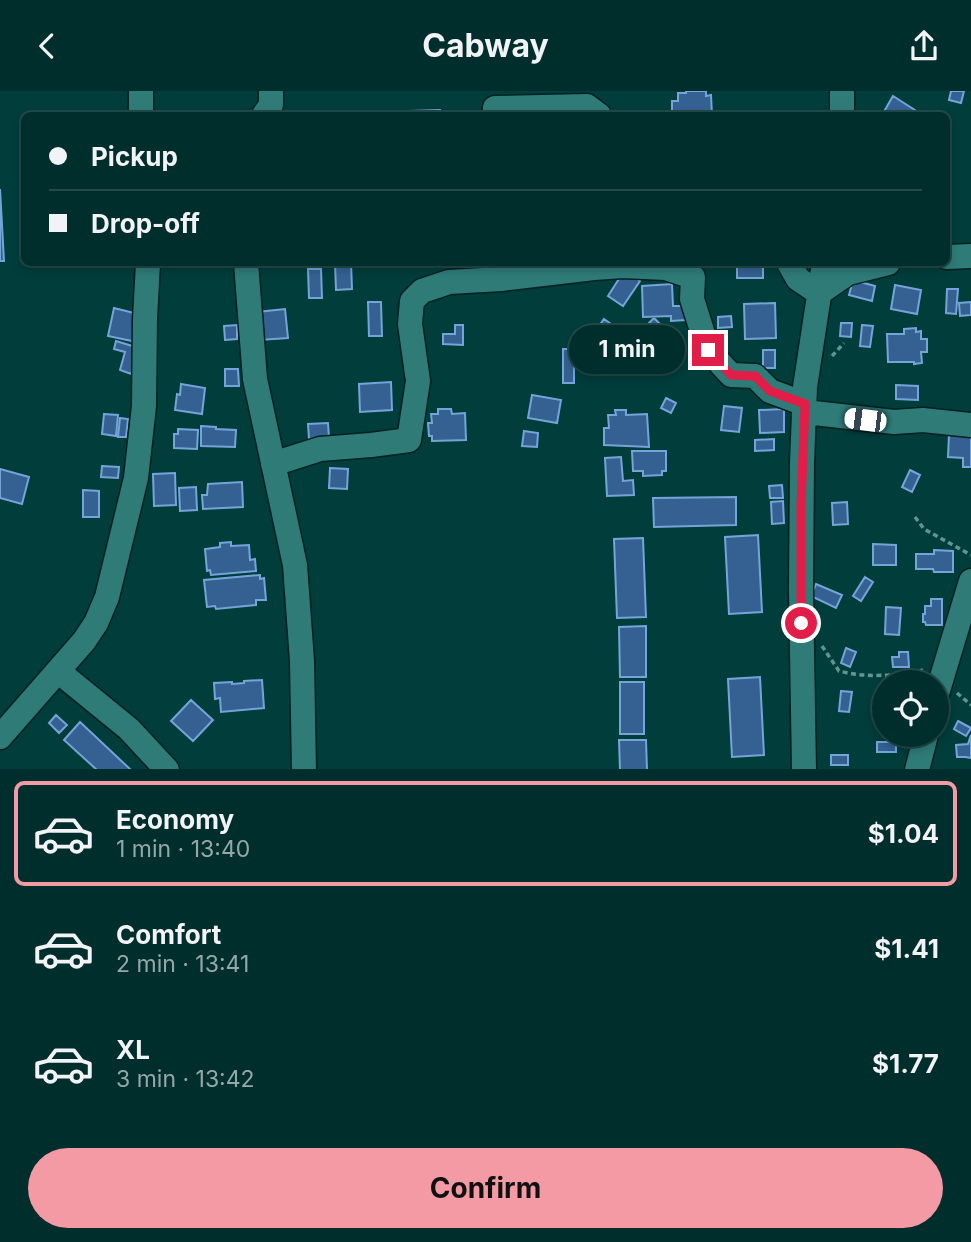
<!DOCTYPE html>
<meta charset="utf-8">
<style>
:root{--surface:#002e2c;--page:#0a3634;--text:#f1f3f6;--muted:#95a8a9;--line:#224a48;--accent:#f49aa5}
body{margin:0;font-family:Inter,sans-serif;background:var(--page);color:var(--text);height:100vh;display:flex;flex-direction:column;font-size:26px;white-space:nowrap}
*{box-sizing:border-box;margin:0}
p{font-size:23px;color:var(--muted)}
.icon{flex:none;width:38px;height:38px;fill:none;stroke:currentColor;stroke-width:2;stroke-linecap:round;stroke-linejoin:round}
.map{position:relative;height:678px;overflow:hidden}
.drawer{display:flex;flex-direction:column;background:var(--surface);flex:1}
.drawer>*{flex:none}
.hud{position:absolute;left:21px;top:21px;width:929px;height:154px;border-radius:10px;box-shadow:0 4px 10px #0003,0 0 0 2px var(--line);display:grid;align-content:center;height:154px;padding:0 28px;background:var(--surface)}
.fabs{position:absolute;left:872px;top:579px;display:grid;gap:14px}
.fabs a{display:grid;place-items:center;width:77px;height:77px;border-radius:50%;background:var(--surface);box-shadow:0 4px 10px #0003,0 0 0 2px var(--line);font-size:35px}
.end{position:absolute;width:32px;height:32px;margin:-16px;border:9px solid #e11d48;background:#fff;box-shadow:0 0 0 4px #fff}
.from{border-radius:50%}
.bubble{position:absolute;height:49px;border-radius:24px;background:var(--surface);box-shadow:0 4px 10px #0003,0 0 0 2px var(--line);font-size:23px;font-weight:700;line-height:49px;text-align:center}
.car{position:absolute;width:21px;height:42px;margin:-21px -10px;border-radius:9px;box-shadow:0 0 5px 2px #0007;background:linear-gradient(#fff 24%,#345 0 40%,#fff 0 76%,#345 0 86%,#fff 0)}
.hud b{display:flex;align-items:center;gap:24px;height:66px;font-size:26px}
.hud b+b{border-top:2px solid var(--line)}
.hud i{width:18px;height:18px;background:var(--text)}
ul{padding:12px 0 0;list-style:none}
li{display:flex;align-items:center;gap:21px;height:105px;margin:0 14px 10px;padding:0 14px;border:4px solid transparent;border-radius:10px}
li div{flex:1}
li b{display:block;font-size:26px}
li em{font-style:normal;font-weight:700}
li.selected{border-color:var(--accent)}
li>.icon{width:63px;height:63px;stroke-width:1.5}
.action{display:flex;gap:14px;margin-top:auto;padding:14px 28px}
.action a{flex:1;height:80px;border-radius:42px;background:var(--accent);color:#111;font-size:28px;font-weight:700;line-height:80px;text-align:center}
header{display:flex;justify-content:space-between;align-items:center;height:91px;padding:0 28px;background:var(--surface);font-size:32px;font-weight:700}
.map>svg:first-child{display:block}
</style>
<header><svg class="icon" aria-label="back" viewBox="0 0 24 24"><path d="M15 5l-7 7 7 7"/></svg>Cabway<svg class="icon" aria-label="share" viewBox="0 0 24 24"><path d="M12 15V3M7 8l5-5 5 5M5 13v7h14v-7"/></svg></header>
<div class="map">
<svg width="971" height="679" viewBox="0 0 971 679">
<rect width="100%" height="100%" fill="#003d3b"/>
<path fill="#346191" stroke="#75a4d9" stroke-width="2" d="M686,0H706V5L711,4L712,24H678V22L672,23V10H678V2H686Z
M951,0H964L961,12L949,9Z
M893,5L918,21L916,24H882Z
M440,19L441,24H409V20Z
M0,98L4,170H0Z
M335,172H351L352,198L336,199Z
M737,172H763V187H737Z
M308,178H321L322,207H309Z
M624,180L640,190L623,215L608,205Z
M853,189L875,195L872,210L849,204Z
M672,193L673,215H685L686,229L671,230V225L643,226L642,195Z
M895,194L921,199L917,223L891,218Z
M947,198H958L956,223L946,222Z
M368,211H381L382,245H369Z
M971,211V224L960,225L959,212Z
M775,212L776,247L745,248L744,213Z
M114,217L138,223L132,250L108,245Z
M285,218L288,247L259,249L257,221Z
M731,225L732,236L718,237V226Z
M654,227L663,236L646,254L636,245Z
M604,228L614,235L603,250L594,242Z
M841,232H852L851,246L840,245Z
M237,234V248L225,249L224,235Z
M455,234H463V254L443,253V243H455Z
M862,234L873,235L870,256L860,255Z
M916,237V241L921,240V248H927V261H921L922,272L914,273V271H888L887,243H904V238Z
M116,250L139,257L131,283L120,279L125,261L114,258Z
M563,258H574V292H563Z
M763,259H775V277H763Z
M225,278H238L239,295H225Z
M391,291L392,319L360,321L359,293Z
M181,293L205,297L202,323L175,319L177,303L180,304Z
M896,294L918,295V309L896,308Z
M532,304L561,309L557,332L528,327Z
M666,307L676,312L671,322L661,317Z
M724,315L742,317L739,341L721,339Z
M438,318H451L452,323L465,322L466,349L432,350V345H429L428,332H432L431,323H438Z
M784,318V341L760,342L759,319Z
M615,319H626V324L647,323L649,356L604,354V337H609L608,324H616Z
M104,323L118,324L116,345L102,343Z
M120,327L128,328L126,346H118Z
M328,332L329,347L309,348L308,333Z
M201,335L216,336V338L236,339L235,356L201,355Z
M178,338L198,339L197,358L174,357V343H178Z
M524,340L538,342L537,356L522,355Z
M949,343L971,344V376H963V367L948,366Z
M774,348V359L755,360V349Z
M632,360H666V380H662V384L643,385V380H633Z
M621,366L623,390L633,389L634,404L607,405L605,367Z
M102,375L119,376L118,387L101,386Z
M330,377L348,378L347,398L329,397Z
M0,378L29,386L22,413L0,407Z
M910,379L920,384L912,401L902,396Z
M175,382L176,414L154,415L153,383Z
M242,391L243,416L203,418L202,404H207L208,393Z
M782,394L783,407H770L769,395Z
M196,396L197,419L180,420L179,397Z
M83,399L99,400V426H83Z
M736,406V434L654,436L653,407Z
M783,410L784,432L772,433L771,411Z
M847,411L848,433L833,434L832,412Z
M758,444L762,521L729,523L725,446Z
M643,447L646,526L617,527L614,448Z
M231,451V455L249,454L250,469L255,468L256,480L211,484L210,479L207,480L205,458L220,456V452Z
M873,453L896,454V474H873Z
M934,459L953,460V481H934L933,478H916V463H934Z
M260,484V488L264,487L266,509H256V514L216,518L215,515L207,516L204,489Z
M865,486L873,491L861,510L853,505Z
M816,493L842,504L836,517L811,505Z
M931,508H942V534H926L925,531H923V523H925V515H931Z
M886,516L901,517L899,544L885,543Z
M646,535V586H620L619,536Z
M846,557L856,561L850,576L841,572Z
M899,561H908L909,576H893L892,566H899Z
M760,586L764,664L732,666L728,588Z
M262,589L264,617L221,621L220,607L215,608L214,592L232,591V593L244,592V590Z
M620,591H644V643H620Z
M841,600L852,601L849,621L839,620Z
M191,609L213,629L193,650L171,630Z
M56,624L67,634L59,642L49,632Z
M958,630L971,637L966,645L954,638Z
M80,631L131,679H97L64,649Z
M971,644V667L965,666H957L956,654L968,653Z
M619,649H646L647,679H620Z
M877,651H896V661H877Z
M831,664H848V674H831Z"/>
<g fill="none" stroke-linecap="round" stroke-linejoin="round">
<defs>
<path id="minor" d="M141,0V24
M842,0V24
M264,24L271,14V0
M495,24V17L587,15L599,24
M947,166L971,165
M246,172L255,288L295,474L302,570L304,679
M789,172L798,188L819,202L848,182L888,172
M805,321L894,331L923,329L971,334
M273,373L320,358L371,354L409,349L418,290L410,233L412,210L422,200L449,191L501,188L594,177L623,175L666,177L693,186L692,208L708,259L731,284L755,285L770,300L805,313
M58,580L129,638L167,679
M936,606L971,490
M0,646L84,550L96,532L107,506L136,387L144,315L145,228L148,172
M804,679L801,499L802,372L805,296L824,172
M917,679L926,644"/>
</defs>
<use href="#minor" stroke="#012120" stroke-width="27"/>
<path stroke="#5f9592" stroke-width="3.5" stroke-dasharray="5 3.5" stroke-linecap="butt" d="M832,265L844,252
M915,426L924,438L971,464
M822,555L839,580C865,587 896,585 923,579
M957,602L971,614"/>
<use href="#minor" stroke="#2e7b78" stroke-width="24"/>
</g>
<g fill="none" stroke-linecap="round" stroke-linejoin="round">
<path stroke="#e11d48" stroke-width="9" d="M708,259L731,284L755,285L770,300L805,313L801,414V532"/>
</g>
</svg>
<div class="fabs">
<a><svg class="icon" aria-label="locate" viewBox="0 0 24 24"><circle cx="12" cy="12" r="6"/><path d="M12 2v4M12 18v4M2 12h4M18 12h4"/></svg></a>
</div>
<i class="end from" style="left:801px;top:532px"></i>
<i class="end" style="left:708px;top:259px"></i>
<div class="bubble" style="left:569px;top:234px;width:116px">1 min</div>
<i class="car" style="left:865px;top:329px;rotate:277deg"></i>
<div class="hud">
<b><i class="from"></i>Pickup</b>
<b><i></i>Drop-off</b>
</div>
</div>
<section class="drawer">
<ul>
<li class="selected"><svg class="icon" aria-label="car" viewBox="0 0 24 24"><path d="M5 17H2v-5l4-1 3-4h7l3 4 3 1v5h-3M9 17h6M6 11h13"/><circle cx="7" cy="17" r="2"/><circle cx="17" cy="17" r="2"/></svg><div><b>Economy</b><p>1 min · 13:40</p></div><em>$1.04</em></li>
<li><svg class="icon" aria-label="car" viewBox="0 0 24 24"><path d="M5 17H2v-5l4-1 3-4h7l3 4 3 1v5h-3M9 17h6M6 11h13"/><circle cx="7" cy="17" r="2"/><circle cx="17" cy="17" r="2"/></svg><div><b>Comfort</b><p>2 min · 13:41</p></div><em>$1.41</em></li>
<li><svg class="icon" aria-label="car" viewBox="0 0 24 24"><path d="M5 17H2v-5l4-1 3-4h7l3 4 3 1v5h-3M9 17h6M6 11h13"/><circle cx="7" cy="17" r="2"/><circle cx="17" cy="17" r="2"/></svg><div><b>XL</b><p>3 min · 13:42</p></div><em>$1.77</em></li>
</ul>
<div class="action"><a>Confirm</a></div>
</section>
